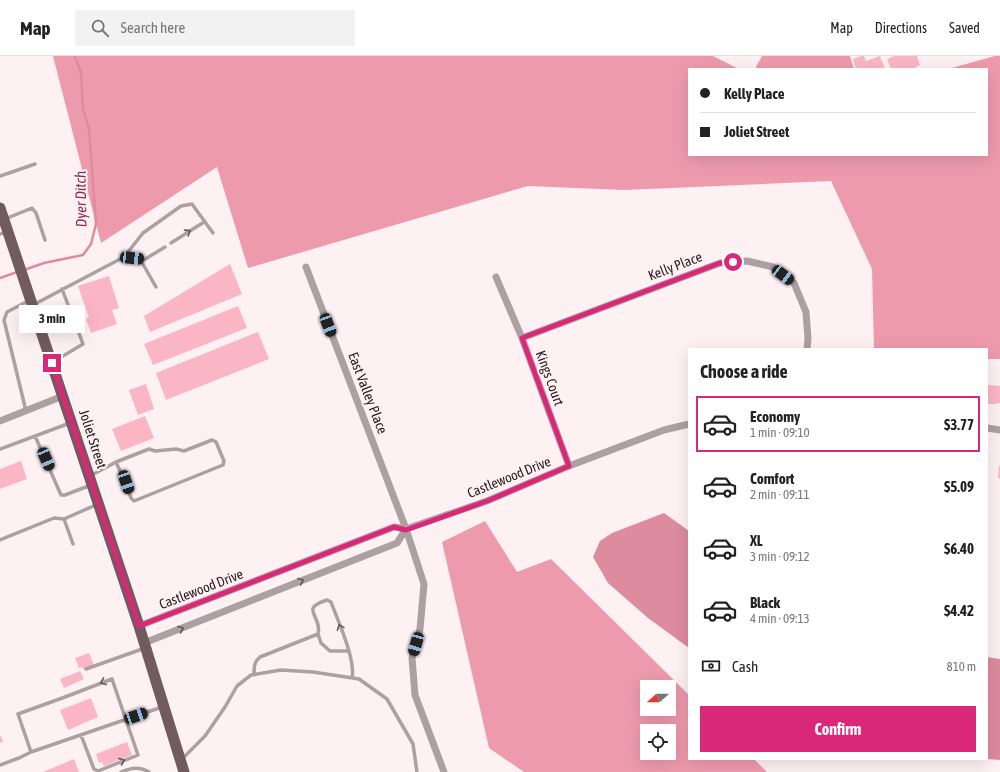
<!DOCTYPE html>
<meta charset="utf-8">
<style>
:root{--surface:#fff;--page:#f2f2f2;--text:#222;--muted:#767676;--line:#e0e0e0;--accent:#db2777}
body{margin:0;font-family:"Asap Condensed",sans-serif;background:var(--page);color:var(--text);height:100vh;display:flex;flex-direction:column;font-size:15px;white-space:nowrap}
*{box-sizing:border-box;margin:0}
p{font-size:13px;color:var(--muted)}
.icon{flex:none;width:22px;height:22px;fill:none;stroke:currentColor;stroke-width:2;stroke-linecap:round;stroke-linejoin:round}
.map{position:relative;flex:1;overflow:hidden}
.side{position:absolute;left:688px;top:292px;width:300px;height:412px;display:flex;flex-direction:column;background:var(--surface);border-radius:0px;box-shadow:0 4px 16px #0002}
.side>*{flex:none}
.top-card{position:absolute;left:688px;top:12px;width:300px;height:88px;border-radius:0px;box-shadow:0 4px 16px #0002;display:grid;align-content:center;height:88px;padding:0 12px;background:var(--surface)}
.needle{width:26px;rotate:249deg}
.buttons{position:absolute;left:640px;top:624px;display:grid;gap:8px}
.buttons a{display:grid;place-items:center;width:36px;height:36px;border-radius:0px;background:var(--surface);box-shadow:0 4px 16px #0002;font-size:20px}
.end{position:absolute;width:18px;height:18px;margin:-9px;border:5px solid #db2777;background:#fff;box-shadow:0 0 0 2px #fff}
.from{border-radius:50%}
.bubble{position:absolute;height:28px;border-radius:0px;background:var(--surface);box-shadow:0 4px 16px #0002;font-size:13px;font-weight:700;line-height:28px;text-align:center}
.car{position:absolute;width:12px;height:24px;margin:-12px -6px;border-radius:5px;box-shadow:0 0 3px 1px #0007;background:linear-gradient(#222 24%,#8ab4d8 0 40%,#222 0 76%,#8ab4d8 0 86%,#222 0)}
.top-card b{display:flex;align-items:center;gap:14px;height:38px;font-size:15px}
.top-card b+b{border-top:1px solid var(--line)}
.top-card i{width:10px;height:10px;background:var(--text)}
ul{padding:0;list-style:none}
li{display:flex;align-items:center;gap:12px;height:56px;margin:0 8px 6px;padding:0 4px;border:2px solid transparent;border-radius:0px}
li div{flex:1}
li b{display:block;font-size:15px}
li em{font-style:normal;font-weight:700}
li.on{border-color:var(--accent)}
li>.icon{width:36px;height:36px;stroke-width:1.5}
h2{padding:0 12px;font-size:18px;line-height:48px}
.pay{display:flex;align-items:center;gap:10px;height:44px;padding:0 12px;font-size:15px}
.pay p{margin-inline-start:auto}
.action{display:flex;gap:8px;margin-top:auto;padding:8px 12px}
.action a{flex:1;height:46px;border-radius:0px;background:var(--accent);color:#fff;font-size:16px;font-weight:700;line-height:46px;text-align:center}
header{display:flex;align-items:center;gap:24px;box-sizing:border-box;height:56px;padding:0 20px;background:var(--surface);border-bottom:1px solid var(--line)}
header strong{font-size:19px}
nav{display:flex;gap:22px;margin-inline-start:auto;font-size:14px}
.search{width:280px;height:36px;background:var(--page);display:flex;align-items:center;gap:10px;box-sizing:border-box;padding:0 14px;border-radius:0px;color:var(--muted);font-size:15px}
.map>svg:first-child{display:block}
</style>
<header>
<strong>Map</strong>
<div class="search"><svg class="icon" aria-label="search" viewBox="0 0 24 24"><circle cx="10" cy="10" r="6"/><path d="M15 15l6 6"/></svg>Search here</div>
<nav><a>Map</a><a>Directions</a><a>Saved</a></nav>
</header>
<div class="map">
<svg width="1000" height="716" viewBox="0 0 1000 716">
<rect width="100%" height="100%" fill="#fef1f3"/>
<path fill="#ee9aad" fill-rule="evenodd" d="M53,0H713L739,13H689V99H987V13H948L995,0H1000V303H987V293H874L872,213L831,125L624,134L528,130L248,212L217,111L101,187Z
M762,0H850L854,13H755Z
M485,465L517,516L551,503L689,639V703H754L767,716H524L489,692L442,486ZM647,631H669V653H647ZM647,675H669V697H647Z"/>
<path fill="#dd8b9e" d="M664,457L689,475V592L648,562L608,527L593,501L600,485L612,477Z
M987,601L1000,603V704L987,703Z"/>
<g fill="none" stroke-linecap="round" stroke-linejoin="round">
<path stroke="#dd8b9e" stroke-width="2.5" d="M24,214L44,207L83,199L91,188L96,168L89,73L83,53L81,17L75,0
M0,222L17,216"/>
</g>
<path fill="#fbb6c5" d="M861,0H864L866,5L880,0L885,13H856L853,3Z
M894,0H917L920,9L912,13H891L887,3Z
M230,208L242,238L150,276L144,260Z
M109,220L119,252L112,254L117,268L91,277L86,263L89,262L78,230Z
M238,250L247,272L153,309L144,288Z
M258,276L269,303L166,344L156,317Z
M146,328L154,353L138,359L129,334Z
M988,329L1000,330V347H997V348H987Z
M145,360L154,382L121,395L112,373Z
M21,405L27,423L0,433V413Z
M999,410H1000V423L998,422Z
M89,597L94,609L83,613L82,611L79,612L75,602Z
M80,615L84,623L64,632L60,623Z
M91,642L98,661L68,674L60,654Z
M0,678L3,686L0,687Z
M127,686L132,699L104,710L102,706L99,707L96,698Z
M74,703L79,716H43Z"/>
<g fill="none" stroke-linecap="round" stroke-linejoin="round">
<path stroke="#ada0a2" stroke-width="3.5" d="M0,120L35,108
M5,163L32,152L36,157L45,184
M0,178L7,176
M171,187L204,166
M124,201L140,203L156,231
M142,205L165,191
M33,249L124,201L143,177L181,150L192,148L213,177
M53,306L83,288L62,233
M26,355L4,264L7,256L30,244
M35,380L61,439H65L91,429
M0,393L70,367
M90,420L116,406L125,426L131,442L134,445L223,409L224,405L216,386L212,384L184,395L176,393L155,395L149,393L116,406
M64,463L73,488
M0,484L54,462L64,463L98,448
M318,578L321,587L330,595H349
M86,613L145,592
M254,619C254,611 254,606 260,601L318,578C323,560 298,553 327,544L331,546C338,565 356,604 352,622
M31,696L18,658L65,641L112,623L138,699L98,715L94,713L81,679
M182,703L205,680L225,651L237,630L251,619L281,614L313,616L359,623L387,643L413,688L417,716
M0,709L19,702L31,696L162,651
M121,716C131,712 139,710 149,716"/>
<path stroke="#ada0a2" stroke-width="7" d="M306,211L406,473L424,528L420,573L412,602L415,639L444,716
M496,221L522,282L569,410
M522,282L720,207L747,205L773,211L794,227L806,256L808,283L807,293
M0,365L63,340
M987,372L1000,374
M139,570L394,471L406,473L487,445L569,410L664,374L689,368
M144,587L397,487L406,473"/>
<path stroke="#715b5f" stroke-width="11" d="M0,152L139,570L184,716"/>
</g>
<defs><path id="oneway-chevron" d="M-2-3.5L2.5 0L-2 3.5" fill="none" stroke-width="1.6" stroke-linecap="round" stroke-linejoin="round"/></defs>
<g stroke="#635759">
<use href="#oneway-chevron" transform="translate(188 176) rotate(-33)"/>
<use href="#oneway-chevron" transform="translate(301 525) rotate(-22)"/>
<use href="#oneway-chevron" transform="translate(340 571) rotate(-110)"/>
<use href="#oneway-chevron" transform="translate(181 573) rotate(-22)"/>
<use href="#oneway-chevron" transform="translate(103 626) rotate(158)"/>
<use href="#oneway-chevron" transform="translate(122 705) rotate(-22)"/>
</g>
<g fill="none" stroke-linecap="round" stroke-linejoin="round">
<path stroke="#db2777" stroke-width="5" d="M52,307L139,570L394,471L406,474L487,445L569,410L522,282L720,207L733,206"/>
</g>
<g text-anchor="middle" stroke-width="4" stroke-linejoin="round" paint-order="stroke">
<g font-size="14" fill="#271c1e" stroke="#fef1f3">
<text transform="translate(675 210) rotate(-21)" y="5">Kelly Place</text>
<text transform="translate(550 322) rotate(70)" y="5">Kings Court</text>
<text transform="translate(368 337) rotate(69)" y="5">East Valley Place</text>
<text transform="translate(93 383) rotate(72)" y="5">Joliet Street</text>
<text transform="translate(509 421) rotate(-22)" y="5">Castlewood Drive</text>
<text transform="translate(201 533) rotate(-21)" y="5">Castlewood Drive</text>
</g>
<g font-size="15" font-style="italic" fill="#8b2b49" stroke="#fef1f3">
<text transform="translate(81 143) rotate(-91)" y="5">Dyer Ditch</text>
</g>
</g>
</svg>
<div class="buttons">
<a><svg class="needle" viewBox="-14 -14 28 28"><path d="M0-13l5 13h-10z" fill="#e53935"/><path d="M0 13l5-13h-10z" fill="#767676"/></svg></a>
<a><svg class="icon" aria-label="locate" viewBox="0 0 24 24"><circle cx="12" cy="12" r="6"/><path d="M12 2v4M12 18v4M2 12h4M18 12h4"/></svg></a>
</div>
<i class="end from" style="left:733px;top:206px"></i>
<i class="end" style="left:52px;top:307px"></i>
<div class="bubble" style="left:19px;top:249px;width:66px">3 min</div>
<i class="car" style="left:132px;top:202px;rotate:96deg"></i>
<i class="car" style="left:783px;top:219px;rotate:127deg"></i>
<i class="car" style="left:328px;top:269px;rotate:159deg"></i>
<i class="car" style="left:46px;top:403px;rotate:157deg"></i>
<i class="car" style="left:126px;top:426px;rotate:161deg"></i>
<i class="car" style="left:416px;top:588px;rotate:196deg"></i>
<i class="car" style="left:136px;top:660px;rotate:71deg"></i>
<div class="top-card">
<b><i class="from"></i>Kelly Place</b>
<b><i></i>Joliet Street</b>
</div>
<section class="side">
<h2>Choose a ride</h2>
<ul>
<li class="on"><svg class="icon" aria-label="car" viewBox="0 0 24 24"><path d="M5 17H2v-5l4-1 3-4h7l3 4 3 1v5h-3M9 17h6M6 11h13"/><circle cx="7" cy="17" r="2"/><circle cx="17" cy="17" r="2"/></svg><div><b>Economy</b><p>1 min · 09:10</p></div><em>$3.77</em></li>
<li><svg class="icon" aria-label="car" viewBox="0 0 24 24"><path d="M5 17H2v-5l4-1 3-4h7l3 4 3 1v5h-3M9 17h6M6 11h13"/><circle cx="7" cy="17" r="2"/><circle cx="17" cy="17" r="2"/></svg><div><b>Comfort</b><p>2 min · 09:11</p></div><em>$5.09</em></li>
<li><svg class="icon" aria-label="car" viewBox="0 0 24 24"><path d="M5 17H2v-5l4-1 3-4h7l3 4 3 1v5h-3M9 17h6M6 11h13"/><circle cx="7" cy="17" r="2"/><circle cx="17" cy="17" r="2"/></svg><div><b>XL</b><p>3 min · 09:12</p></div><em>$6.40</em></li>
<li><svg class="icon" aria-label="car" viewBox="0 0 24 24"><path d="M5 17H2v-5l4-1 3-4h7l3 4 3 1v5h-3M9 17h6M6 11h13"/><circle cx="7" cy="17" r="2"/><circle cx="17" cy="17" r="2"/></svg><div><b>Black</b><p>4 min · 09:13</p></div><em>$4.42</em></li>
</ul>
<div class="pay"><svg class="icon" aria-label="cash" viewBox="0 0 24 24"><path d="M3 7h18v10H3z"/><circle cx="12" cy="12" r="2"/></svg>Cash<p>810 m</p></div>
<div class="action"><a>Confirm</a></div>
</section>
</div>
